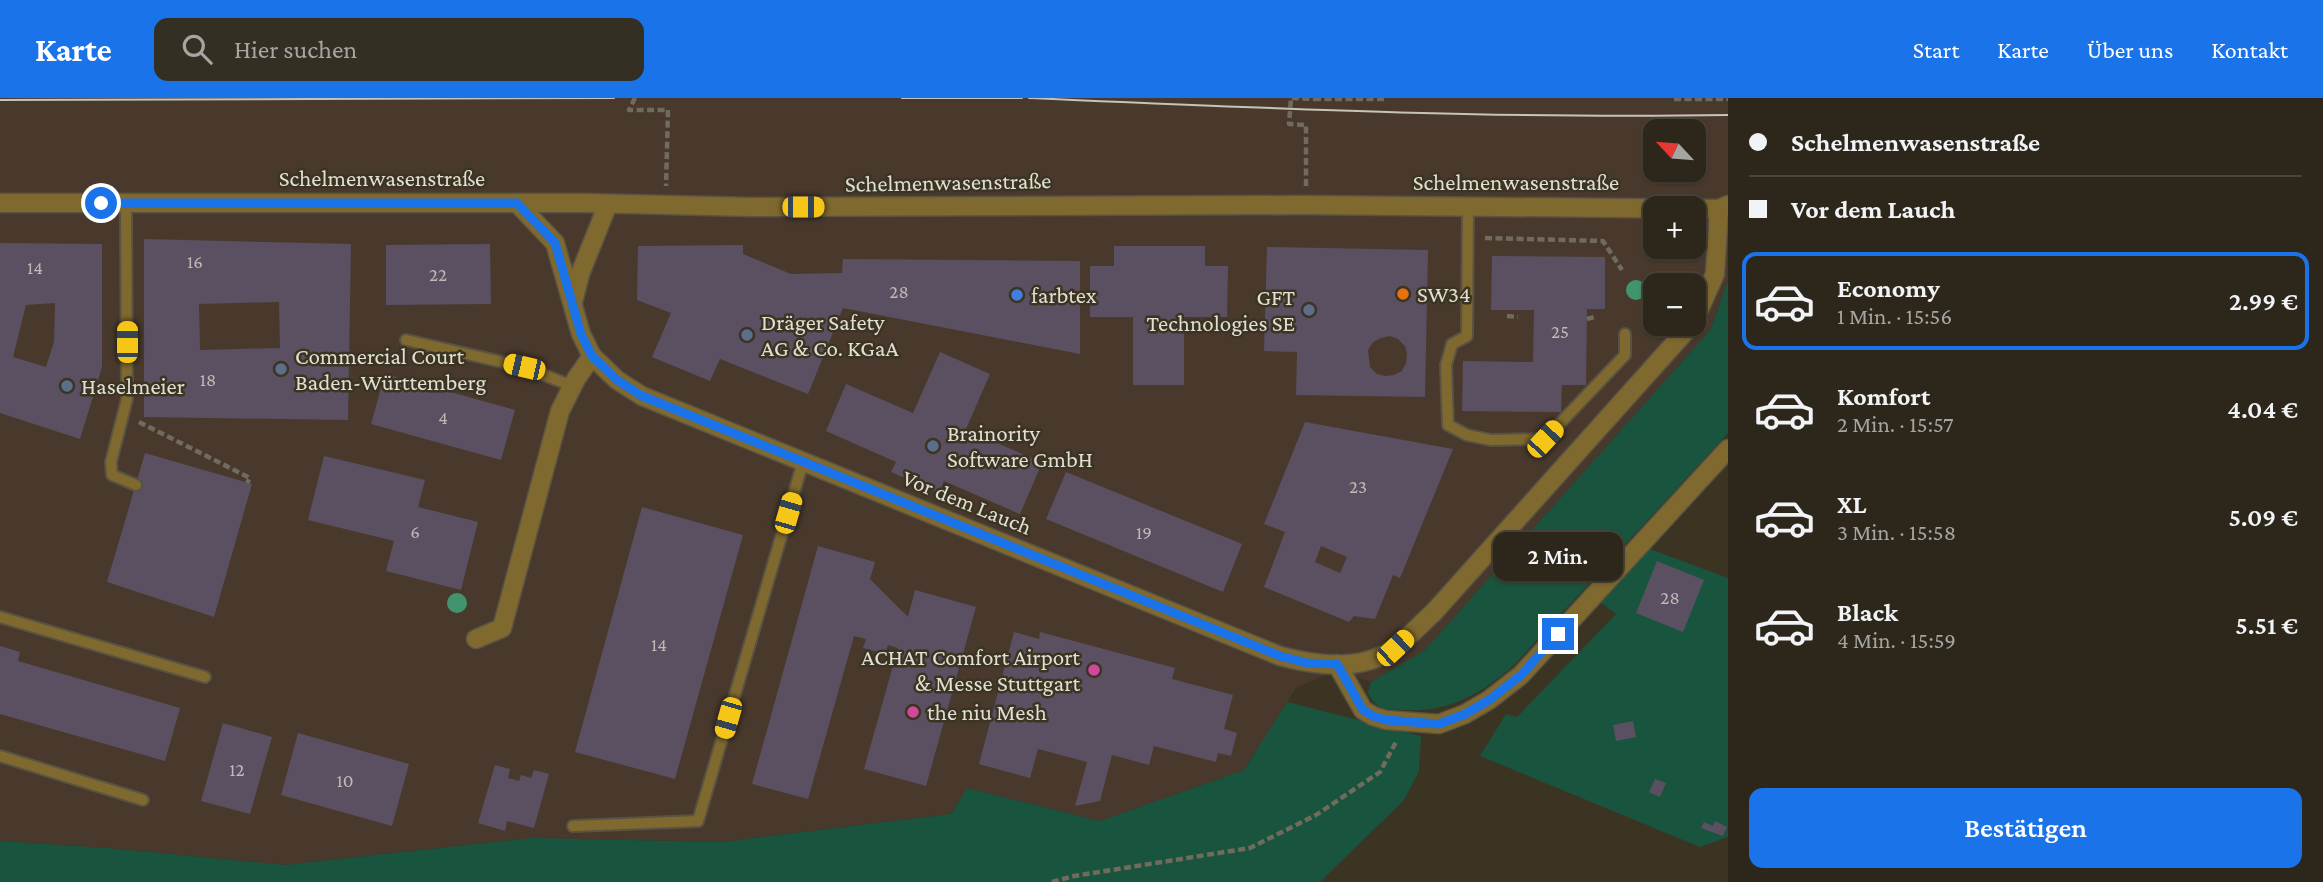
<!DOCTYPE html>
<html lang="de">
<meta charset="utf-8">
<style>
:root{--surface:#2c271a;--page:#342f23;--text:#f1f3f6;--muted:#a6a5a2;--line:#484439;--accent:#1a73e8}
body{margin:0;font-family:"Crimson Pro",serif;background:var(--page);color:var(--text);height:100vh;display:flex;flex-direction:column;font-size:26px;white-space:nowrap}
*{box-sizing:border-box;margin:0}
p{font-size:23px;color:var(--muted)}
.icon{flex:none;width:38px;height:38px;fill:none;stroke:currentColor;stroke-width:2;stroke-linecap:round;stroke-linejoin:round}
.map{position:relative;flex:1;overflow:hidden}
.panel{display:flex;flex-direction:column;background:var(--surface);width:595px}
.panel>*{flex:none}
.hud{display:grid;align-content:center;height:154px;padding:0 21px;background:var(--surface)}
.needle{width:46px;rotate:296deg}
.fabs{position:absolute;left:1643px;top:21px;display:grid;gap:14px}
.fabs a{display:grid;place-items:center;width:63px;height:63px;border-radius:14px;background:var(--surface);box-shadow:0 2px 5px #0004,0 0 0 2px var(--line);font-size:35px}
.end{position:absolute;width:32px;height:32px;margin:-16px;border:9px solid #1a73e8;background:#fff;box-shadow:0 0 0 4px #fff}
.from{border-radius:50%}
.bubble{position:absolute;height:49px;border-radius:14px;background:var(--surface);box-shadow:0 2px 5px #0004,0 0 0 2px var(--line);font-size:23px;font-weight:600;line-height:49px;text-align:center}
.car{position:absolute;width:21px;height:42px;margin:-21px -10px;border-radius:9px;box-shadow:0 0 5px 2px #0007;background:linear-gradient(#f5c518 24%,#345 0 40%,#f5c518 0 76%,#345 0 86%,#f5c518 0)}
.hud b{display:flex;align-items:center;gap:24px;height:66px;font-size:26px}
.hud b+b{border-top:2px solid var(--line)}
.hud i{width:18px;height:18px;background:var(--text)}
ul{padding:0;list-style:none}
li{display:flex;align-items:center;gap:21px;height:98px;margin:0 14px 10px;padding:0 7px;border:4px solid transparent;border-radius:14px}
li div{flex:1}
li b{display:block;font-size:26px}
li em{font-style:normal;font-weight:600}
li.current{border-color:var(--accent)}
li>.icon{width:63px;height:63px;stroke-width:1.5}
.cta{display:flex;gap:14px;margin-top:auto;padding:14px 21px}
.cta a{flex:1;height:80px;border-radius:14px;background:var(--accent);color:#fff;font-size:28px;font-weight:600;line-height:80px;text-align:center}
header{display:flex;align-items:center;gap:42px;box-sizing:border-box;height:98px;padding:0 35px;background:var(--accent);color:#fff}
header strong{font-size:33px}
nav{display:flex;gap:38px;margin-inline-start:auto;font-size:24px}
.search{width:490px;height:63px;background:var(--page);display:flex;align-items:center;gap:18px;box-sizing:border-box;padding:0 24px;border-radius:14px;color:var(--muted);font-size:26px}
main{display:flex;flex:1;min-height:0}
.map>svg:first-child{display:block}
</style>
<header>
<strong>Karte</strong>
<div class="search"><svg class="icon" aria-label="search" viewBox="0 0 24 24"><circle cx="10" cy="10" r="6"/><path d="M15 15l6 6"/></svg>Hier suchen</div>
<nav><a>Start</a><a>Karte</a><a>Über uns</a><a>Kontakt</a></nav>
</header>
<main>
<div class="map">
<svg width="1728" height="784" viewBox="0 0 1728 784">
<rect width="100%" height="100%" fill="#3b3423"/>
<path fill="#49392d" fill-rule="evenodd" d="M0,0H1728V182L1711,231L1424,553L1371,584L1336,572L1296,590L1244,672L1100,723L967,690L951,716L722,744L531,740L285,767L107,750L0,743ZM1656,33H1694V72H1656ZM1656,110H1694V149H1656ZM1656,187H1694V226H1656Z"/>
<path fill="#19543e" d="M1728,182V335L1513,568C1479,597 1450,614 1404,612C1386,611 1377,613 1368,595L1371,584L1424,553L1711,231Z
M1650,451L1728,480V739L1700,749L1480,658L1506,616L1517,619L1616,516L1599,503Z
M1287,604L1421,638L1419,673L1404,702L1320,784H0V743L107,750L285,767L531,740L722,744L951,716L967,690L1100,723L1244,672Z"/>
<path fill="#5a5061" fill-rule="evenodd" d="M144,141L351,146L348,322L144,319ZM279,204L280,250L200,252L199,206Z
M0,145L102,146V269L80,341L0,315ZM55,205L54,244L46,269L13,259L26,207Z
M490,146L491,206L386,207V147Z
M743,147V156L791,176L842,175L843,161L1080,163V256L843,210L808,296L720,261L710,283L652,259L671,215L637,202L638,148Z
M1114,148H1205V168H1228L1227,219H1184V287H1133V219H1090V168H1114Z
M1267,149L1428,152L1425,299L1296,297L1297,254L1264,253ZM1390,238L1398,241L1405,248L1407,256L1406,265L1402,273L1394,277L1385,278L1377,276L1370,269L1368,252L1373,244L1381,240Z
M1492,158L1605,159V211H1587L1586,287H1562L1561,314L1462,313L1463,263L1533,264L1534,212H1491Z
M940,254L990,276L966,331L1042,365L1020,416L944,383L939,395L891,374L896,364L826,333L846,286L913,315Z
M385,276L515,312L501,362L371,326Z
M1305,324L1453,351L1400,480L1393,477L1375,521L1354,518L1349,524L1264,489L1285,434L1264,426ZM1321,448L1347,459L1340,475L1315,464Z
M145,355L252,386L214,519L107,484Z
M324,358L425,382L418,409L478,424L461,492L386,473L394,443L308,422Z
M1066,374L1242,446L1223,494L1046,421Z
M642,409L743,437L675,681L575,654Z
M818,448L875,464L870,481L908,519L915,492L976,509L926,688L864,671L898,550L888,547L885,556L863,550L866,541L854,538L808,701L752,686Z
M1657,463L1704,482L1683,534L1636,515Z
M1014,534L1039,541L1040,534L1175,570L1172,581L1233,597L1224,631L1237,635L1231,658L1218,655L1216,664L1154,648L1149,667L1112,657L1100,703L1075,708L1087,664L1038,651L1030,680L979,666Z
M0,548L20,554L18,563L180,610L165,663L0,616Z
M1633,623L1636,639L1616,643L1613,627Z
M223,625L272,639L250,716L201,703Z
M298,635L409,666L392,728L281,697Z
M495,667L510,671L508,680L519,683L521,677L531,680L534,672L549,676L534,730L507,723L505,733L478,725Z
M1655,681L1666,685L1660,699L1649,694Z
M1715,723L1727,729L1723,738L1701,730L1704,724L1713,728Z"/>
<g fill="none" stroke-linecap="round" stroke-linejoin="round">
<defs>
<path id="service" d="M126,105L127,301L111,364L112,377L136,387
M1468,108L1467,238L1452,246L1446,267L1448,327L1467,337L1491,342L1545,341L1625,257V236
M406,242L524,269L572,288
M0,519L205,579
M0,658L143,702
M573,728L698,723L803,364"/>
<path id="minor" d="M517,105L555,145L581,236L592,258L617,282L642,298L1280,558C1317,568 1365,574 1397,548C1410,538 1422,525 1434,514L1692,226
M573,204L580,176L608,106
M1694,223L1715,176L1719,111
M476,541L502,530L560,313L576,281L592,258
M1337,566L1363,612L1373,618L1386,622L1439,626L1465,616L1489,602L1521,577L1728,351"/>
<path id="tertiary" d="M0,105H584L752,109L1305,107L1719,111L1728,107"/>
</defs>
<use href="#service" stroke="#595343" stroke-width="14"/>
<use href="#minor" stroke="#595343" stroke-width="21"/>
<use href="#tertiary" stroke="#595343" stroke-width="21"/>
<path stroke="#706b5c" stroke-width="4.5" stroke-dasharray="7 3.5" stroke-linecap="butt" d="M635,0L629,12H668L666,88
M1314,1H1385
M1674,1H1728
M1306,88V27L1289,26L1291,0L1314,1
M1485,140L1603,143L1622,172
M1507,218L1518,219
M1587,221L1594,219
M139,324L250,380L247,385
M1052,784L1074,778L1250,750L1316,717L1380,674L1397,642"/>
<use href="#service" stroke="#80692e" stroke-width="10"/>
<use href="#minor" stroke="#80692e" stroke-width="18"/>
<use href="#tertiary" stroke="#80692e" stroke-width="18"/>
<path stroke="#c7c3b8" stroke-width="2" d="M902,0H1022
M1029,0C1262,10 1495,21 1728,17
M0,2L614,0"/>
</g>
<g fill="#41946d">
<circle cx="1636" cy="192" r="10"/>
<circle cx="457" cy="505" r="10"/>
</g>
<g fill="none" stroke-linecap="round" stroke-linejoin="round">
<path stroke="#1a73e8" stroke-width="9" d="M101,105H517L555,145L581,236L592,258L617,282L642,298L1280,558L1307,565L1337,566L1363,612L1373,618L1386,622L1439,626L1465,616L1489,602L1521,577L1558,536"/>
</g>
<circle fill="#e8710a" stroke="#3b3423" stroke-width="2.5" cx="1403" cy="196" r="7"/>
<circle fill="#3f7fe0" stroke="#3b3423" stroke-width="2.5" cx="1017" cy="197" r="7"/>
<g fill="#5c6f8a" stroke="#3b3423" stroke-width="2.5">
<circle cx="1309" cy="212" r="7"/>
<circle cx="747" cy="237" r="7"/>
<circle cx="281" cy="271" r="7"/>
<circle cx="67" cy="288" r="7"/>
<circle cx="933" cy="348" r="7"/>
</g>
<g fill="#d1479c" stroke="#3b3423" stroke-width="2.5">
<circle cx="1094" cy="572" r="7"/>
<circle cx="913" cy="614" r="7"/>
</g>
<g text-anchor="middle" stroke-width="5" stroke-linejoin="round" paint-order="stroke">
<g font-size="19" fill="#bfbab6">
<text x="195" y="170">16</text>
<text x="35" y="176">14</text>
<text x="438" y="183">22</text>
<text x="899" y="200">28</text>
<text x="1560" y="240">25</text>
<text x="208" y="288">18</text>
<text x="443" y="326">4</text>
<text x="1358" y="395">23</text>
<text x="415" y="440">6</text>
<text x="1144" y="441">19</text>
<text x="1670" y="506">28</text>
<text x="659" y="553">14</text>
<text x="237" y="678">12</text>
<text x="345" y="689">10</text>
</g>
<g font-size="23" fill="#e1ded3" stroke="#3b3423">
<text x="382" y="88">Schelmenwasenstraße</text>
<text transform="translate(948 84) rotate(-1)" y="8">Schelmenwasenstraße</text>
<text x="1516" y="92">Schelmenwasenstraße</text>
<text transform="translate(967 404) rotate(22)" y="8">Vor dem Lauch</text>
</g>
<g font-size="23" fill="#e1ded3" stroke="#3b3423" text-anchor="start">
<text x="1417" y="204">SW34</text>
<text x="1031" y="205">farbtex</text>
<text x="1295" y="207" text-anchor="end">GFT<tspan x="1295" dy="26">Technologies SE</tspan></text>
<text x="761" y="232">Dräger Safety<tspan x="761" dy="26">AG &amp; Co. KGaA</tspan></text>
<text x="295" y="266">Commercial Court<tspan x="295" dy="26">Baden-Württemberg</tspan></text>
<text x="81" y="296">Haselmeier</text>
<text x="947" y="343">Brainority<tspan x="947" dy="26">Software GmbH</tspan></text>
<text x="1080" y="567" text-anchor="end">ACHAT Comfort Airport<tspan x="1080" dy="26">&amp; Messe Stuttgart</tspan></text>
<text x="927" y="622">the niu Mesh</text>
</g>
</g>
</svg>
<div class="fabs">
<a><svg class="needle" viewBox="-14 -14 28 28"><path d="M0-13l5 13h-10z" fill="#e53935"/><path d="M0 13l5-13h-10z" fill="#a6a5a2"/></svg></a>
<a>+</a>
<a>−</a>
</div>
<i class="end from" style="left:101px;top:105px"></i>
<i class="end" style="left:1558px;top:536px"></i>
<div class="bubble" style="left:1493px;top:434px;width:130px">2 Min.</div>
<i class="car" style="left:803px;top:109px;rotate:90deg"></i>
<i class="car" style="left:127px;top:244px;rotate:0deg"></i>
<i class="car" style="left:524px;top:269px;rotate:283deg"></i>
<i class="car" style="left:1545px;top:341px;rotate:43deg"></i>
<i class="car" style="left:788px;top:415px;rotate:16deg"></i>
<i class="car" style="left:1395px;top:550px;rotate:47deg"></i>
<i class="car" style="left:728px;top:620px;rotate:196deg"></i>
</div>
<section class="panel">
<div class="hud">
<b><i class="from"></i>Schelmenwasenstraße</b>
<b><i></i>Vor dem Lauch</b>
</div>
<ul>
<li class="current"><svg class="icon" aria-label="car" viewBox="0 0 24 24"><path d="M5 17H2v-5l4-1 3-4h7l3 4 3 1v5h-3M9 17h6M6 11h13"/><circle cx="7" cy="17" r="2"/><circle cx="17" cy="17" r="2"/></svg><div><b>Economy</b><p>1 Min. · 15:56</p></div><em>2.99 €</em></li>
<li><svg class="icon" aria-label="car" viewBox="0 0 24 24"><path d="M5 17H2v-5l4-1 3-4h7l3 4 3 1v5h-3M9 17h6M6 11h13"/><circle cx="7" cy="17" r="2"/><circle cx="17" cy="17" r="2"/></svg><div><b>Komfort</b><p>2 Min. · 15:57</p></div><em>4.04 €</em></li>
<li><svg class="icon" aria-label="car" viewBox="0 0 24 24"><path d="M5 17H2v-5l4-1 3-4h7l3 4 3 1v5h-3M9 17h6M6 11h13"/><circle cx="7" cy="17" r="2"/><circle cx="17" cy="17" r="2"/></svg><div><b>XL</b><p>3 Min. · 15:58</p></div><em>5.09 €</em></li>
<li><svg class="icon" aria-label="car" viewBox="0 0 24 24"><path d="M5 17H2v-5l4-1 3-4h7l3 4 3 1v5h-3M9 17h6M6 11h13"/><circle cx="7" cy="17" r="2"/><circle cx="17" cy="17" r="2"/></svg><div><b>Black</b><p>4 Min. · 15:59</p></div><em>5.51 €</em></li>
</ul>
<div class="cta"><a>Bestätigen</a></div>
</section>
</main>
